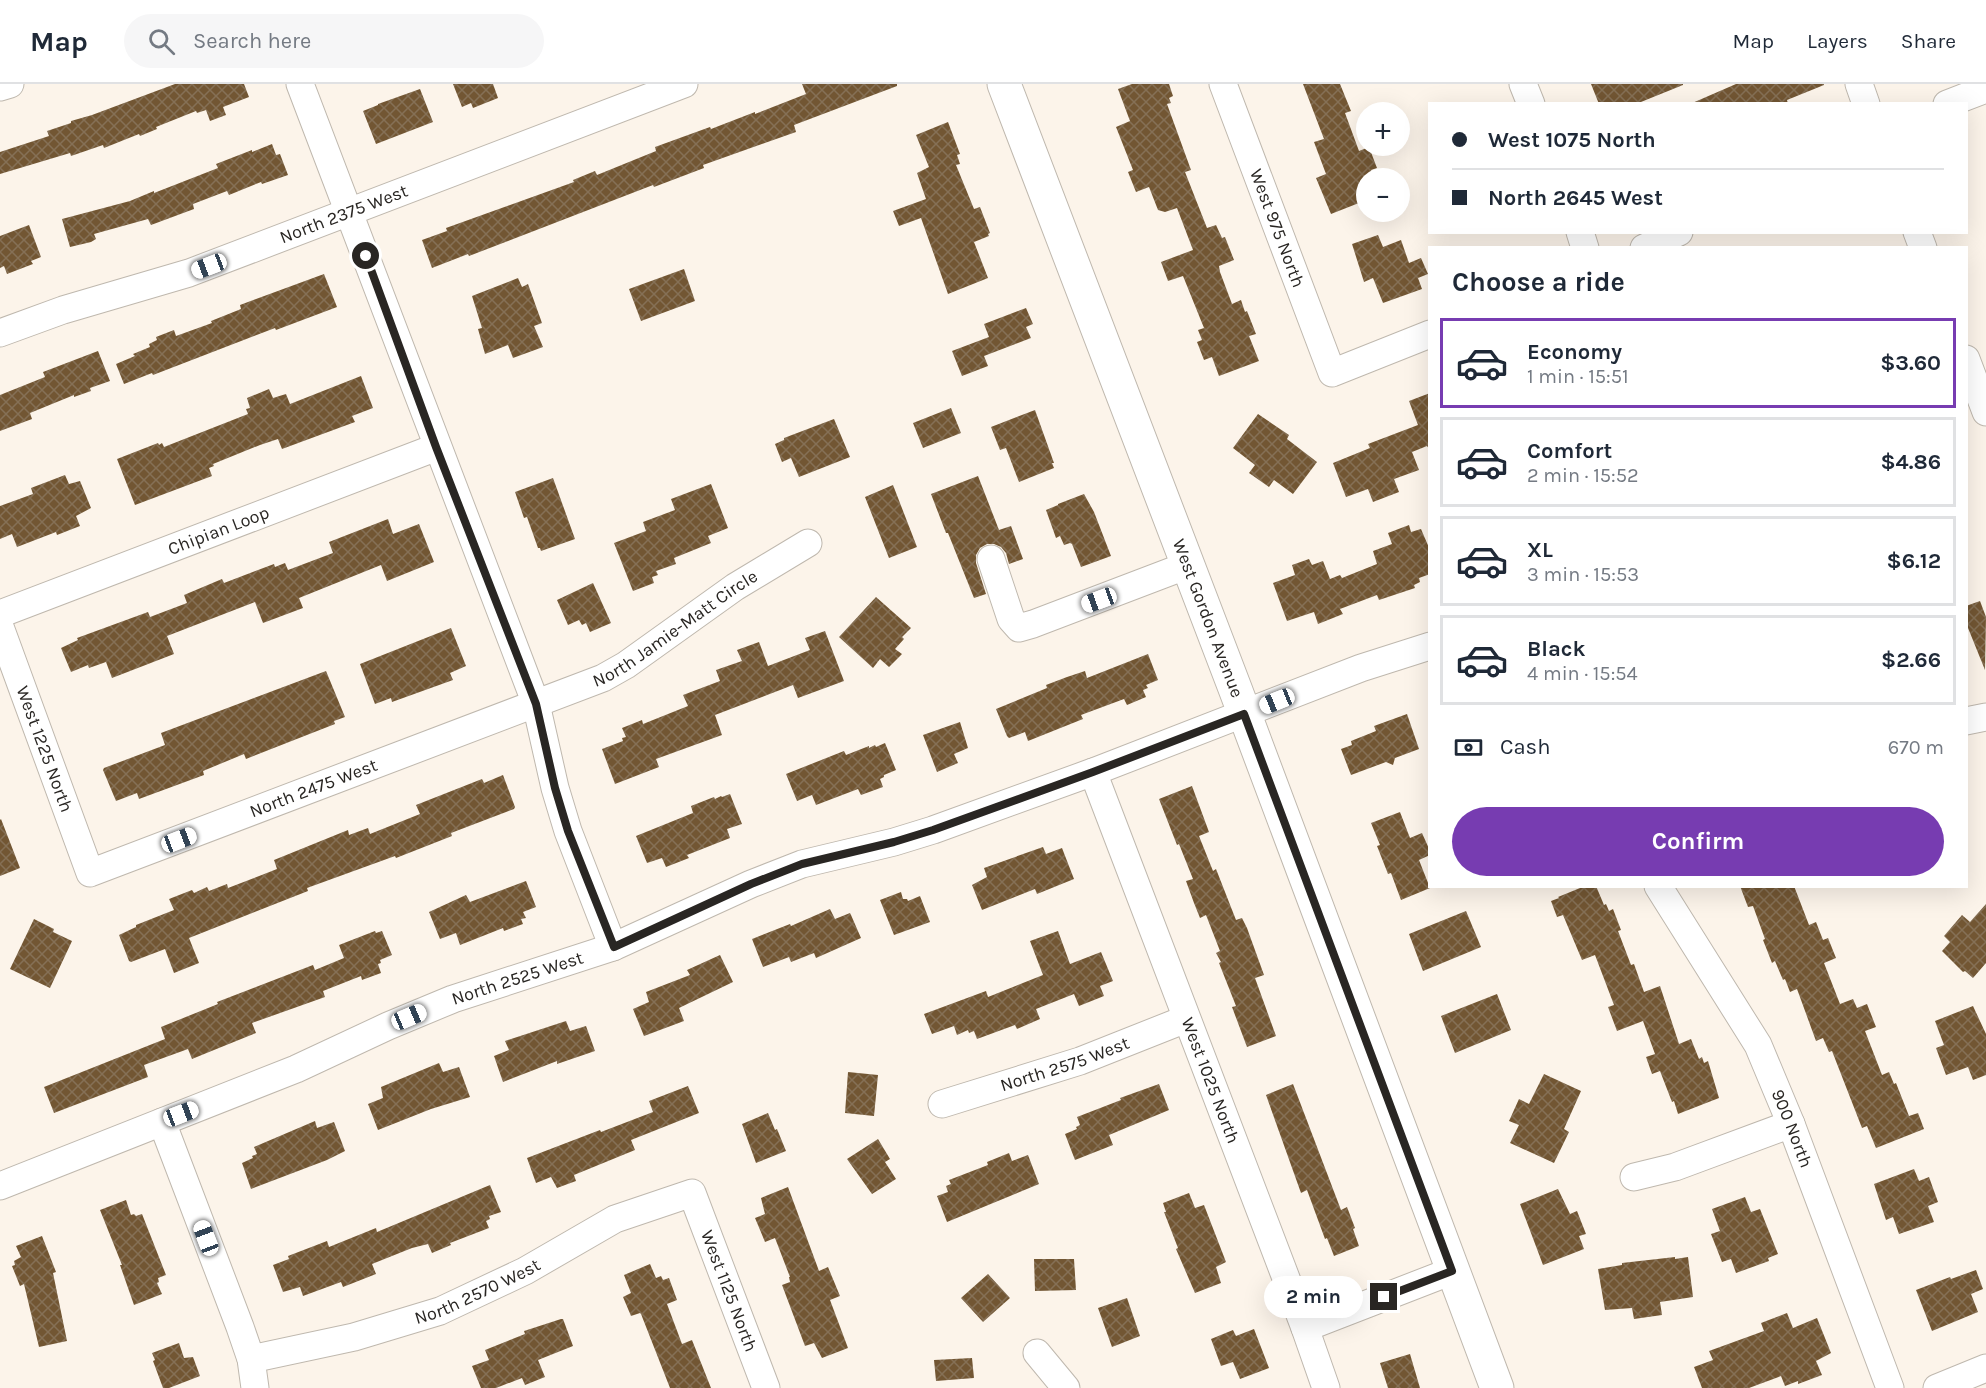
<!DOCTYPE html>
<meta charset="utf-8">
<style>
:root{--surface:#fff;--page:#f6f6f7;--text:#1f2937;--muted:#747a83;--line:#e0e1e3;--accent:#773cb1}
body{margin:0;font-family:Karla,sans-serif;background:var(--page);color:var(--text);height:100vh;display:flex;flex-direction:column;font-size:22px;white-space:nowrap}
*{box-sizing:border-box;margin:0}
p{font-size:20px;color:var(--muted)}
.icon{flex:none;width:33px;height:33px;fill:none;stroke:currentColor;stroke-width:2;stroke-linecap:round;stroke-linejoin:round}
.map{position:relative;flex:1;overflow:hidden}
.drawer{position:absolute;left:1428px;top:162px;width:540px;height:642px;display:flex;flex-direction:column;background:var(--surface);border-radius:0px;box-shadow:0 6px 24px #0002}
.drawer>*{flex:none}
.banner{position:absolute;left:1428px;top:18px;width:540px;height:132px;border-radius:0px;box-shadow:0 6px 24px #0002;display:grid;align-content:center;height:132px;padding:0 24px;background:var(--surface)}
.buttons{position:absolute;left:1356px;top:18px;display:grid;gap:12px}
.buttons a{display:grid;place-items:center;width:54px;height:54px;border-radius:50%;background:var(--surface);box-shadow:0 6px 24px #0002;font-size:30px}
.end{position:absolute;width:27px;height:27px;margin:-14px;border:8px solid #292623;background:#fff;box-shadow:0 0 0 3px #fff}
.from{border-radius:50%}
.bubble{position:absolute;height:42px;border-radius:21px;background:var(--surface);box-shadow:0 6px 24px #0002;font-size:20px;font-weight:700;line-height:42px;text-align:center}
.car{position:absolute;width:18px;height:36px;margin:-18px -9px;border-radius:8px;box-shadow:0 0 4px 2px #0007;background:linear-gradient(#fff 24%,#345 0 40%,#fff 0 76%,#345 0 86%,#fff 0)}
.banner b{display:flex;align-items:center;gap:21px;height:57px;font-size:22px}
.banner b+b{border-top:2px solid var(--line)}
.banner i{width:15px;height:15px;background:var(--text)}
ul{padding:0;list-style:none}
li{display:flex;align-items:center;gap:18px;height:90px;margin:0 12px 9px;padding:0 12px;border:3px solid var(--line);border-radius:0px}
li div{flex:1}
li b{display:block;font-size:22px}
li em{font-style:normal;font-weight:700}
li.selected{border-color:var(--accent)}
li>.icon{width:54px;height:54px;stroke-width:1.5}
h2{padding:0 24px;font-size:27px;line-height:72px}
.pay{display:flex;align-items:center;gap:15px;height:66px;padding:0 24px;font-size:22px}
.pay p{margin-inline-start:auto}
.cta{display:flex;gap:12px;margin-top:auto;padding:12px 24px}
.cta a{flex:1;height:69px;border-radius:36px;background:var(--accent);color:#fff;font-size:24px;font-weight:700;line-height:69px;text-align:center}
header{display:flex;align-items:center;gap:36px;box-sizing:border-box;height:84px;padding:0 30px;background:var(--surface);border-bottom:2px solid var(--line)}
header strong{font-size:28px}
nav{display:flex;gap:33px;margin-inline-start:auto;font-size:21px}
.search{width:420px;height:54px;background:var(--page);display:flex;align-items:center;gap:15px;box-sizing:border-box;padding:0 21px;border-radius:33px;color:var(--muted);font-size:22px}
.map>svg:first-child{display:block}
</style>
<header>
<strong>Map</strong>
<div class="search"><svg class="icon" aria-label="search" viewBox="0 0 24 24"><circle cx="10" cy="10" r="6"/><path d="M15 15l6 6"/></svg>Search here</div>
<nav><a>Map</a><a>Layers</a><a>Share</a></nav>
</header>
<div class="map">
<svg width="1986" height="1304" viewBox="0 0 1986 1304">
<defs>
<pattern id="building-cross-hatch" width="8" height="8" patternUnits="userSpaceOnUse" patternTransform="scale(1.5)"><rect width="8" height="8" fill="#725633"/><path d="M0 0l8 8M0 8l8-8" fill="none" stroke="#857056"/></pattern>
</defs>
<rect width="100%" height="100%" fill="#fcf4ea"/>
<path fill="url(#building-cross-hatch)" d="M175,0H244L249,13L223,23L226,31L210,37L206,26L197,29L196,27L156,43L157,45L140,52L139,50L104,64L103,61L71,72L70,69L0,90V68L49,52L47,47L71,39V37L92,31Z
M453,0H493L498,14L473,24L471,19L462,23Z
M802,0H897V2L794,41L796,48L703,81L704,84L654,103L653,101L469,172L468,170L432,184L422,156L447,147L446,144L574,98L573,96L595,87L597,91L656,67L655,63L710,43L711,45L755,28V30L806,10Z
M1132,0H1169L1173,12L1169,14L1171,19L1167,20L1191,86L1185,88L1207,144L1216,141L1222,154L1225,153L1234,176L1219,182L1220,188L1232,220L1241,216L1245,228L1247,227L1256,250L1249,252L1259,277L1219,292L1212,273L1204,276L1197,258L1202,256L1198,246L1204,244L1183,192L1168,197L1161,178L1193,166L1177,124L1165,128L1158,126L1149,103L1136,108L1128,88L1133,86L1116,43L1130,37L1118,5Z
M1303,0H1340L1351,27L1345,29L1359,67L1369,63L1377,84L1371,86L1374,94H1366V103L1359,106L1364,117L1331,130L1316,94L1326,90L1314,58L1324,55Z
M1591,0H1683V1L1636,20H1599Z
M1736,0H1824V1L1787,16L1788,20H1690Z
M420,5L433,38L376,60L363,27L378,21V20Z
M948,38L960,70L957,71L960,80L956,81L974,125L980,123L990,149L988,150L989,152L974,158L988,194L948,210L921,134L899,142L893,127L926,115L917,89L929,83L916,51Z
M272,60L276,71L280,70L288,91L262,100L261,98L229,111L227,107L193,120L194,125L151,141L148,135L94,150L96,155L91,158L70,163L62,135L130,117L154,107V109L218,84L216,80L252,66V68Z
M29,141L41,173L31,177L33,180L7,190L4,182L0,184V152Z
M1378,151L1383,163L1401,156L1409,179L1421,174L1428,190L1418,194L1422,205L1383,219L1373,194L1364,198L1352,160Z
M684,185L695,217L641,237L629,205Z
M324,190L337,223L276,246L275,244L153,291L152,289L124,300L116,280L135,272L133,270L150,263L149,260L157,256L156,253L174,246L176,252L212,239L211,237L241,225L240,221Z
M518,194L522,203L528,200L542,239L534,242L543,263L513,274L508,261L485,270L478,245L482,244L472,212Z
M1026,224L1033,240L1026,243L1031,254L984,272L988,282L962,292L952,267L989,253L984,240Z
M98,267L110,297L90,304L91,307L74,313V311L30,329L32,335L0,347V311L45,293L43,288Z
M361,292L373,324L352,332L355,338L282,365L278,355L260,361L213,380L214,382L209,384L212,392L135,421L117,375L158,359L159,361L162,359L164,363L248,330L246,325L250,324L247,314L269,305L273,314L286,310L290,320Z
M1430,309V366L1427,362L1412,368L1419,386L1394,395L1399,408L1373,418L1368,405L1346,413L1333,379L1370,364L1368,360L1418,341L1409,317Z
M951,324L961,349L923,364L913,339Z
M1035,326L1054,379H1052L1054,384L1019,398L1006,364L1000,366L991,343Z
M1258,330L1289,351L1287,355L1317,378L1293,410L1274,396L1269,403L1249,389L1255,381L1233,364Z
M834,335L850,373L799,393L791,374L782,378L775,360L784,356V354Z
M65,391L69,400L80,397L91,424L76,432L80,442L57,451L56,448L17,463L12,450L0,455V422L33,410L31,404Z
M978,392L999,446L1011,442L1023,475L1009,480L1006,469L1001,463L994,460H987L980,464L976,471V479L986,510L974,514L948,449H946L931,410Z
M553,394L575,455L541,467L540,464H538L527,433L524,434L515,408Z
M711,400L728,444L708,452L711,459L674,474L676,480L656,487L658,491L652,493L654,499L633,507L614,459L646,447L643,438L675,426L671,415Z
M893,401L917,463L889,474L865,413Z
M1084,410L1094,428L1111,472L1081,483L1072,460L1070,459L1064,461L1060,452L1056,454L1046,426L1058,421V420Z
M388,435L393,450L419,440L434,478L387,497L381,481L299,514L303,524L263,539L255,518L167,552L174,570L112,594L106,578L89,584L88,581L71,588L61,564L78,556L77,554L148,528L150,533L187,519L184,511L222,495L224,499L274,480L275,483L285,479L288,486L333,469L329,458Z
M1409,441L1411,448L1421,445L1430,466V490L1419,494L1420,498L1414,501L1415,504L1379,516L1377,511L1340,525L1343,530L1318,540L1314,528L1287,537L1273,499L1295,491L1292,481L1309,475L1312,481L1323,477L1330,495L1340,491L1342,494L1377,480L1373,467L1392,460L1388,449Z
M593,499L611,539L590,548L586,539L582,541L579,536L568,541L557,516Z
M876,513L911,544L902,553L904,555L895,565L902,570L889,583L880,575L873,584L839,553Z
M1980,517L1986,533L1985,586L1966,539V522Z
M451,544L466,582L450,589L453,596L392,618L391,614L375,620L360,580Z
M825,547L844,597L798,614L793,601L715,631L722,651L656,675L659,683L615,700L602,665L623,657L622,654L626,653L622,644L642,636L643,640L688,622L683,611L720,597L716,586L742,577L737,566L759,558L768,582L810,566L805,554Z
M1148,570L1158,596L1146,601L1148,604L1143,606L1146,613L1127,621L1124,615L1081,631L1083,635L1028,657L1025,648L1009,654L1007,652L996,625L1047,604L1046,601L1067,593L1085,587L1087,594Z
M326,587L345,633L334,637L335,640L246,675L244,670L203,687L204,691L139,715L137,709L116,717L103,686L104,684L165,661L161,649Z
M1407,630L1419,665L1395,674L1393,681L1386,678L1351,691L1341,665L1352,661L1351,657L1376,647L1374,642Z
M960,638L968,664L954,670L958,679L937,688L923,651Z
M885,659L896,686L884,691V693L880,695L883,703L861,711L858,705L816,721L812,711L797,717L786,690L844,667L846,671L869,662V664L875,661L876,663Z
M503,691L515,723L514,725L451,749L452,752L396,774L395,772L307,804L308,807L189,854L199,879L174,889L165,865L131,878L129,877L119,851L136,843V841L174,826L169,815L192,806L194,809L207,803L209,807L227,800L228,804L277,785L274,776L348,746L349,751L368,744L370,750L420,730L416,721L482,695L484,699Z
M1192,702L1209,748L1199,752L1213,787L1216,785L1236,836L1242,834L1247,844L1264,891L1255,894L1276,952L1247,963L1232,923L1236,922L1219,879L1221,878L1216,869L1220,867L1206,831L1200,834L1194,819L1186,797L1193,795L1179,760L1177,761L1159,715Z
M730,710L742,740L727,745L730,754L687,771L689,774L666,783L662,774L647,779L636,752L693,729L691,722L714,713L715,715L721,712L722,713Z
M1400,728L1410,754L1422,749L1430,767V771L1419,776L1430,804L1401,816L1391,789L1388,790L1377,762L1380,761L1371,739Z
M1,735L20,784L0,792V736Z
M1043,763L1046,770L1062,764L1074,795L1037,810L1035,805L982,826L972,801L987,793L984,784Z
M526,797L536,823L523,828L526,834L521,835L523,840L504,847L503,844L460,861L456,849L440,855L429,828L466,811L470,818Z
M1585,802H1596L1604,821L1606,820L1609,827L1613,825L1621,846L1618,847L1631,881L1634,880L1644,908L1660,902L1679,960L1691,955L1699,975L1702,973L1704,979L1708,977L1719,1014L1678,1030L1674,1017L1672,1018L1660,987L1652,990L1646,973L1655,970L1643,937L1617,947L1608,923L1614,921L1595,871L1582,876L1563,831L1557,833L1551,817L1559,814L1558,813Z
M1740,802H1794L1809,841L1816,838L1823,856L1828,854L1836,874L1824,879L1840,920L1853,915L1857,924L1867,920L1876,943L1865,947L1882,991L1889,988L1894,1000L1896,999L1909,1032L1918,1029L1924,1045L1876,1064L1867,1042L1862,1044L1832,967L1829,968L1823,954L1816,957L1797,905L1790,908L1785,895L1783,896L1775,877L1772,879L1763,856L1765,855L1753,822L1748,823Z
M901,808L903,815H907L908,817L920,812L930,838L894,851L880,816Z
M1986,820V879L1973,894L1965,887L1963,888L1942,867L1950,858L1944,852L1962,831L1970,838Z
M830,825L835,835L850,829L851,831L861,854L816,874L814,869L791,878L789,873L763,883L752,855L790,840L791,842Z
M1466,827L1481,863L1423,887L1409,850Z
M34,835L54,845L53,848L72,857L50,904L10,885Z
M375,847L376,849L382,847L392,871L380,876L381,879L378,880L381,889L362,896L361,892L323,907L325,913L252,939L256,949L214,966L192,975L188,965L144,981L148,993L54,1029L44,1003L165,955L161,943L218,920L217,918L313,881L315,886L344,874L339,861Z
M1058,847L1070,880L1101,868L1113,897L1100,902L1104,912L1079,922L1074,910L1036,925L1040,935L1017,945L1015,941L977,955L974,947L969,949L968,946L957,951L954,942L932,950L924,930L986,907L988,913L1043,891L1030,857Z
M720,871L733,898L679,924L684,937L644,952L633,925L649,918L646,908L690,891L687,886Z
M1497,910L1511,946L1455,969L1441,932Z
M1973,922L1986,950V991L1973,996L1968,983L1946,991L1936,964L1944,961L1935,937Z
M566,937L570,947L586,942L595,967L557,980V977L503,998L494,972L509,966L505,957Z
M439,979L443,988L459,983L470,1013L431,1025L378,1046L368,1020L383,1014L381,1003Z
M848,988L878,991L874,1032L845,1029Z
M1544,990L1581,1007L1564,1045L1569,1048L1554,1079L1510,1059L1519,1041L1509,1037L1519,1015L1529,1020Z
M1159,1000L1169,1026L1109,1051L1113,1061L1075,1076L1065,1050L1077,1045L1076,1043L1080,1041L1077,1033L1121,1016L1120,1014Z
M1293,1000L1341,1126L1347,1123L1355,1144L1353,1145L1359,1162L1334,1172L1327,1154L1325,1155L1307,1106L1301,1109L1266,1011Z
M688,1002L699,1029L631,1056L635,1066L574,1091L576,1097L557,1104L551,1093L536,1099L527,1074L600,1046L601,1048L653,1028L649,1017Z
M768,1029L775,1046L777,1045L786,1067L756,1079L742,1040Z
M315,1037L317,1044L334,1038L345,1067L327,1076L251,1105L242,1079L253,1074L252,1072L257,1070L254,1063Z
M878,1055L890,1075L885,1078L896,1095L872,1110L847,1075Z
M1009,1069L1012,1077L1028,1071L1039,1100L947,1138L937,1112L948,1108L946,1102L951,1100L949,1096L988,1081L987,1078Z
M1914,1085L1919,1097L1929,1093L1938,1118L1928,1122L1934,1138L1899,1150L1893,1133L1886,1136L1874,1100Z
M490,1101L501,1128L489,1132L490,1135L486,1137L489,1144L450,1159L451,1161L432,1169L428,1160L412,1164L372,1180L376,1190L343,1203L341,1198L303,1212L300,1203L283,1208L273,1181L289,1175L288,1172L327,1157L329,1163L376,1144L377,1148Z
M788,1103L819,1187L828,1183L840,1212L830,1216L848,1264L822,1274L814,1259L805,1262L782,1201L790,1198L789,1193H790L775,1154L765,1158L755,1134L765,1130L761,1114Z
M1558,1105L1570,1130L1577,1127L1586,1150L1579,1152L1584,1165L1543,1181L1520,1120Z
M1189,1109L1195,1124L1204,1121L1226,1178L1216,1183L1221,1199L1195,1209L1176,1165L1178,1164L1164,1128H1166L1163,1119Z
M1745,1113L1751,1128L1760,1125L1778,1170L1768,1174L1769,1177L1736,1189L1731,1175L1722,1178L1711,1150L1720,1147L1712,1125Z
M126,1116L131,1131L134,1130L136,1132L142,1130L166,1191L158,1194L159,1198L157,1199L162,1210L134,1221L120,1181H122L100,1126Z
M42,1152L56,1188L53,1189L67,1257L39,1263L24,1200L20,1202L12,1182L15,1181L14,1177L21,1173L16,1162Z
M1675,1173V1175L1688,1173L1693,1213L1660,1218L1662,1231L1634,1235L1632,1224L1605,1226L1598,1185L1622,1181V1179Z
M1034,1175H1074L1076,1206L1035,1207Z
M650,1180L656,1194L661,1192L663,1196L669,1194L677,1216L667,1220L682,1260L692,1256L711,1304H670L641,1230L640,1229L631,1232L623,1213L631,1209L624,1191Z
M1976,1186L1983,1205L1971,1210L1978,1228L1932,1247L1916,1206L1950,1193L1951,1195Z
M988,1190L1010,1214L983,1238L961,1214Z
M1127,1214L1140,1252L1112,1263L1098,1224Z
M1787,1229L1793,1244L1817,1234L1831,1269L1816,1277L1822,1291L1798,1300V1297L1785,1302L1781,1292L1749,1304H1702L1694,1283L1713,1276L1709,1267L1764,1247L1761,1239Z
M561,1235H563L573,1262L538,1276L545,1293L525,1301L522,1294L496,1304H481L472,1282L489,1276L485,1266L525,1250L524,1247Z
M1254,1245L1269,1284L1240,1295L1233,1278L1221,1282L1211,1255L1233,1246L1236,1252Z
M179,1259L184,1274L193,1273L200,1292L169,1304H163L153,1277L155,1276L152,1269Z
M1410,1270L1420,1304H1388L1380,1279Z
M972,1274L974,1294L936,1297L934,1276Z"/>
<g fill="none" stroke-linecap="round" stroke-linejoin="round">
<defs>
<g id="minor">
<path d="M300,0L536,620L555,704L568,747L613,863"/>
<path id="s1" d="M1223,0L1332,289L1430,250"/>
<path d="M1523,0L1531,20"/>
<path d="M1859,0L1866,20"/>
<path d="M0,3L10,0"/>
<path d="M1947,20L1986,5"/>
<path d="M1580,148L1585,164"/>
<path d="M1917,148L1923,164"/>
<path d="M1644,164L1679,148"/>
<path id="s2" d="M0,249L63,226L189,189L684,0"/>
<path d="M1966,275L1986,328"/>
<path d="M991,475L1011,535L1019,544L1033,540L1188,481"/>
<path id="s3" d="M0,530L437,363"/>
<path id="s4" d="M0,543L90,789L603,594L626,581L735,503L808,459"/>
<path d="M1966,637L1986,633"/>
<path id="s5" d="M1093,688L1305,1244L1326,1304"/>
<path id="s6" d="M1658,802L1758,961L1791,1040L1890,1304"/>
<path id="s7" d="M942,1020L1080,977L1186,935"/>
<path d="M162,1038L240,1243L251,1275L255,1304"/>
<path d="M1634,1093L1675,1083L1791,1040"/>
<path id="s8" d="M0,1102L296,985L388,942L453,915L613,863L751,800L802,780L894,758L933,746L1093,688L1361,584L1430,562"/>
<path d="M1305,1244L1452,1187"/>
<path d="M1037,1269L1066,1304"/>
<path id="s9" d="M251,1275L354,1253L440,1227L525,1187L615,1135L692,1109L766,1304"/>
<path d="M1937,1304L1986,1284"/>
</g>
<g id="major">
<path id="s10" d="M1004,0L1236,607L1497,1304"/>
</g>
</defs>
<use href="#minor" stroke="#bfb8ae" stroke-width="29"/>
<use href="#major" stroke="#bfb8ae" stroke-width="35"/>
<use href="#minor" stroke="#fff" stroke-width="27"/>
<use href="#major" stroke="#fff" stroke-width="33"/>
</g>
<g fill="none" stroke-linecap="round" stroke-linejoin="round">
<path stroke="#292623" stroke-width="8" d="M366,172L436,363L536,620L555,704L568,747L614,863L751,800L802,780L894,758L933,746L1093,688L1244,630L1452,1187L1384,1213"/>
</g>
<g text-anchor="middle" stroke-width="6" stroke-linejoin="round" paint-order="stroke">
<g font-size="18" fill="#292623" stroke="#fcf4ea">
<text dy="6" stroke="none"><textPath href="#s2" startOffset="364">North 2375 West</textPath></text>
<text dy="6" stroke="none"><textPath href="#s1" startOffset="154">West 975 North</textPath></text>
<text dy="6" stroke="none"><textPath href="#s3" startOffset="234">Chipian Loop</textPath></text>
<text dy="6" stroke="none"><textPath href="#s10" startOffset="572">West Gordon Avenue</textPath></text>
<text dy="6" stroke="none"><textPath href="#s4" startOffset="898">North Jamie-Matt Circle</textPath></text>
<text dy="6" stroke="none"><textPath href="#s4" startOffset="130">West 1225 North</textPath></text>
<text dy="6" stroke="none"><textPath href="#s4" startOffset="501">North 2475 West</textPath></text>
<text dy="6" stroke="none"><textPath href="#s8" startOffset="558">North 2525 West</textPath></text>
<text dy="6" stroke="none"><textPath href="#s7" startOffset="129">North 2575 West</textPath></text>
<text dy="6" stroke="none"><textPath href="#s5" startOffset="330">West 1025 North</textPath></text>
<text dy="6" stroke="none"><textPath href="#s6" startOffset="278">900 North</textPath></text>
<text dy="6" stroke="none"><textPath href="#s9" startOffset="237">North 2570 West</textPath></text>
<text dy="6" stroke="none"><textPath href="#s9" startOffset="579">West 1125 North</textPath></text>
</g>
</g>
</svg>
<div class="buttons">
<a>+</a>
<a>−</a>
</div>
<i class="end from" style="left:366px;top:172px"></i>
<i class="end" style="left:1384px;top:1213px"></i>
<div class="bubble" style="left:1264px;top:1192px;width:99px">2 min</div>
<i class="car" style="left:209px;top:182px;rotate:249deg"></i>
<i class="car" style="left:1099px;top:516px;rotate:250deg"></i>
<i class="car" style="left:1277px;top:617px;rotate:248deg"></i>
<i class="car" style="left:179px;top:756px;rotate:69deg"></i>
<i class="car" style="left:409px;top:933px;rotate:67deg"></i>
<i class="car" style="left:181px;top:1030px;rotate:69deg"></i>
<i class="car" style="left:206px;top:1154px;rotate:339deg"></i>
<div class="banner">
<b><i class="from"></i>West 1075 North</b>
<b><i></i>North 2645 West</b>
</div>
<section class="drawer">
<h2>Choose a ride</h2>
<ul>
<li class="selected"><svg class="icon" aria-label="car" viewBox="0 0 24 24"><path d="M5 17H2v-5l4-1 3-4h7l3 4 3 1v5h-3M9 17h6M6 11h13"/><circle cx="7" cy="17" r="2"/><circle cx="17" cy="17" r="2"/></svg><div><b>Economy</b><p>1 min · 15:51</p></div><em>$3.60</em></li>
<li><svg class="icon" aria-label="car" viewBox="0 0 24 24"><path d="M5 17H2v-5l4-1 3-4h7l3 4 3 1v5h-3M9 17h6M6 11h13"/><circle cx="7" cy="17" r="2"/><circle cx="17" cy="17" r="2"/></svg><div><b>Comfort</b><p>2 min · 15:52</p></div><em>$4.86</em></li>
<li><svg class="icon" aria-label="car" viewBox="0 0 24 24"><path d="M5 17H2v-5l4-1 3-4h7l3 4 3 1v5h-3M9 17h6M6 11h13"/><circle cx="7" cy="17" r="2"/><circle cx="17" cy="17" r="2"/></svg><div><b>XL</b><p>3 min · 15:53</p></div><em>$6.12</em></li>
<li><svg class="icon" aria-label="car" viewBox="0 0 24 24"><path d="M5 17H2v-5l4-1 3-4h7l3 4 3 1v5h-3M9 17h6M6 11h13"/><circle cx="7" cy="17" r="2"/><circle cx="17" cy="17" r="2"/></svg><div><b>Black</b><p>4 min · 15:54</p></div><em>$2.66</em></li>
</ul>
<div class="pay"><svg class="icon" aria-label="cash" viewBox="0 0 24 24"><path d="M3 7h18v10H3z"/><circle cx="12" cy="12" r="2"/></svg>Cash<p>670 m</p></div>
<div class="cta"><a>Confirm</a></div>
</section>
</div>
